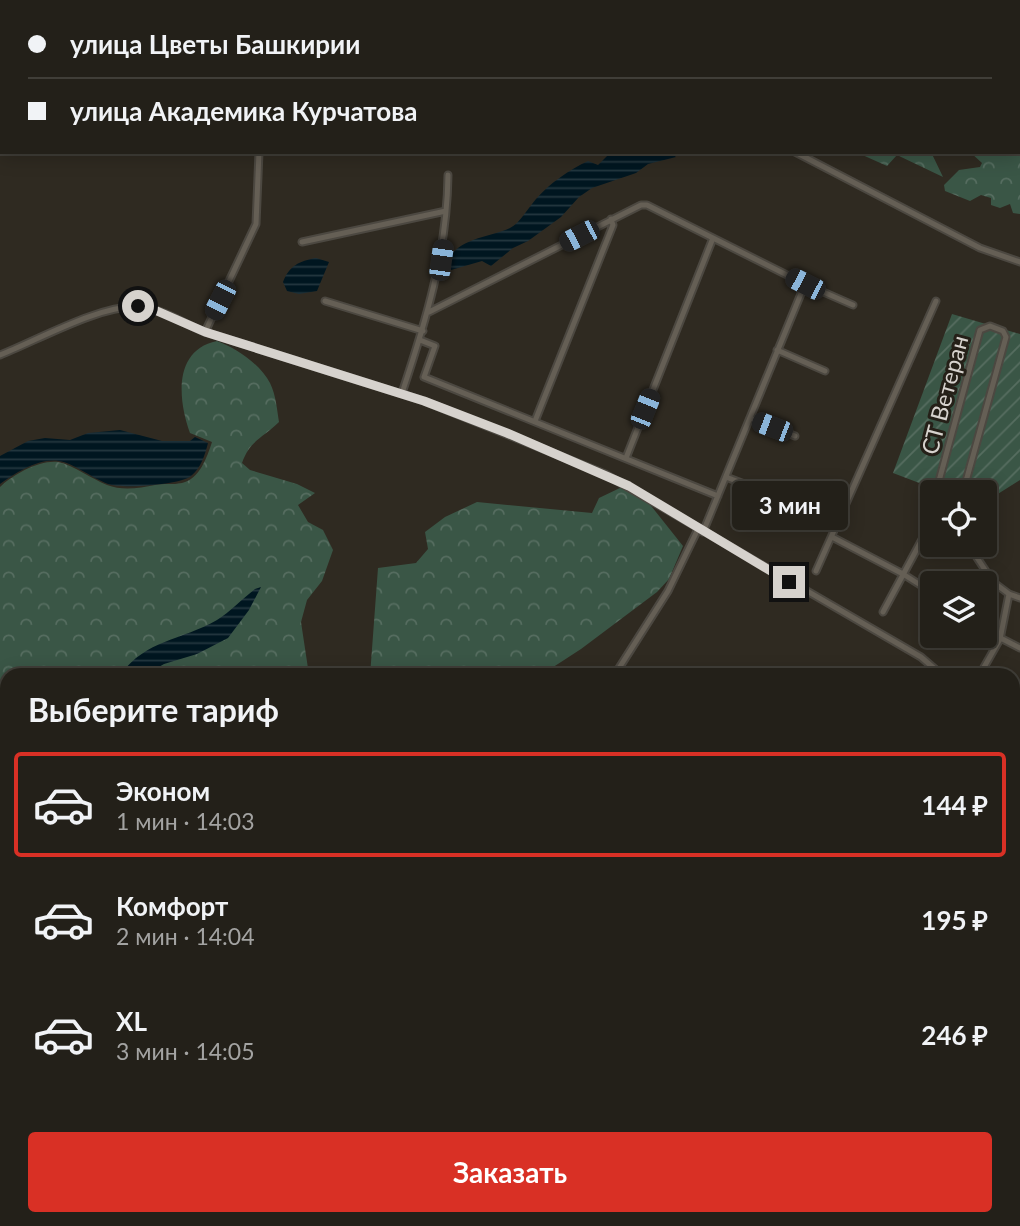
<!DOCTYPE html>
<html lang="ru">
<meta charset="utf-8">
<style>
:root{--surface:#232019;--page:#2f2d26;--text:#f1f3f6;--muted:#a3a3a2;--line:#403e38;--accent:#d93025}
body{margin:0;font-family:Lato,sans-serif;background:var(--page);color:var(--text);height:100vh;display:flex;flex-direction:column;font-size:26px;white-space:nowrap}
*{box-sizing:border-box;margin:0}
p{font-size:23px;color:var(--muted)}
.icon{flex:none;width:38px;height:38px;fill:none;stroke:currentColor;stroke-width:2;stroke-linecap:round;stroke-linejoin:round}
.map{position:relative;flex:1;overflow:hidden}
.details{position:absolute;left:0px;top:668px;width:1020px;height:558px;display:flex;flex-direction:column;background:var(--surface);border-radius:21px 21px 0 0;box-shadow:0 4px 18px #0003,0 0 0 2px var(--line)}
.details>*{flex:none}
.top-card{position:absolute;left:0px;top:0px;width:1020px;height:154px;box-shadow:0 4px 18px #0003,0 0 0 2px var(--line);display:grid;align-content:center;height:154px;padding:0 28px;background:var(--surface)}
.buttons{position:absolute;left:920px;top:480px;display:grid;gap:14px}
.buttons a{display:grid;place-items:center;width:77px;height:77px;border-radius:7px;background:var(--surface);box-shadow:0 4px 18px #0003,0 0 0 2px var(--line);font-size:35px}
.end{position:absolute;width:32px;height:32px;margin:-16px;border:9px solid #d6d2cd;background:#111;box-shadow:0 0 0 4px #111}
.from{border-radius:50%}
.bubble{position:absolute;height:49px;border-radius:7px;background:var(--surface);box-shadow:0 4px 18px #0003,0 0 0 2px var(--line);font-size:23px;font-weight:700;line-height:49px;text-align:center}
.car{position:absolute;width:21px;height:42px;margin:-21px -10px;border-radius:9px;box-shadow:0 0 5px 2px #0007;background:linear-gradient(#222 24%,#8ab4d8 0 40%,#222 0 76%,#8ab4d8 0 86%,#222 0)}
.top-card b{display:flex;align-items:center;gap:24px;height:66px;font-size:26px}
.top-card b+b{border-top:2px solid var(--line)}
.top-card i{width:18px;height:18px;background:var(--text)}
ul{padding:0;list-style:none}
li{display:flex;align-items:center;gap:21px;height:105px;margin:0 14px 10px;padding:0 14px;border:4px solid transparent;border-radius:7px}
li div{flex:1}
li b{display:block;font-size:26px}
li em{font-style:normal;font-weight:700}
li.active{border-color:var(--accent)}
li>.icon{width:63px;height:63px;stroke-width:1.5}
h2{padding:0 28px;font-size:32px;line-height:84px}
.action{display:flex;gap:14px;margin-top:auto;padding:14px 28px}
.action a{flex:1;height:80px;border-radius:7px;background:var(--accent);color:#fff;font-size:28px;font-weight:700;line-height:80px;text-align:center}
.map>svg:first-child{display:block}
</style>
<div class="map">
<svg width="1020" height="1226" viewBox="0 0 1020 1226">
<defs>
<pattern id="forest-crowns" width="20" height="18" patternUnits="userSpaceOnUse" patternTransform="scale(1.75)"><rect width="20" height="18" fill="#3a5646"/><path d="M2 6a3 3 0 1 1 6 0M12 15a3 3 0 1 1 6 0" fill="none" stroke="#566d60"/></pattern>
<pattern id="garden-furrows" width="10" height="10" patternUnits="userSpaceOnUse" patternTransform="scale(1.75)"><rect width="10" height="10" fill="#3a5646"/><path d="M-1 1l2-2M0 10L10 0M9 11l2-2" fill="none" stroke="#566d60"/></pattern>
<pattern id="water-rules" width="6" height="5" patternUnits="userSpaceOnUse" patternTransform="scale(1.75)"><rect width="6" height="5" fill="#001620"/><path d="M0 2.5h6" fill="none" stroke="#24373f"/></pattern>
</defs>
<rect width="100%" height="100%" fill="#2f2a21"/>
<path fill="url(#forest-crowns)" d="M1020,97V214L1013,213L1010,204L1000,208L991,205V198L981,195L970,201L945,191L944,185L959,170L980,167L982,163L970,152H1018Z
M931,152L943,177L897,155L887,166L858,153Z
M217,341C236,348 260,364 270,383C276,395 277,410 279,422C263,438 250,440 242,463L250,470L297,484L315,493L298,505L308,522L323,530L333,550L322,581L307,600L301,622L309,675L7,676V1220H292L293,1226H0V487C14,474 39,460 58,462C73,465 92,479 107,485C122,491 140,488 155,485C163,483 173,485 182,483C200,479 207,457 212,442L190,433C178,400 173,350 217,341Z
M622,487L648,502L683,546L669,579L657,592L581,649L541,675L370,676L378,568L416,563L428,549L425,532L445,517L477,502L592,513L599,498Z
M1013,1188L1020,1193V1226H607L616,1220H1013Z"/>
<path fill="url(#garden-furrows)" d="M952,314L1020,334V480L985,502V492H943L893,473Z"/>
<path fill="url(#water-rules)" d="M611,152H670L676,157L648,164L636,173L592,188L579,197L561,217L528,241L513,248L491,266L482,261L451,270L448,265C451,239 491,237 510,228C520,223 528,208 536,199C550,183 569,170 588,161L598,165Z
M316,258L329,262L317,291L299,294L287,291L283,282C289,266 299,261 316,258Z
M120,430L162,441H190L195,437L208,443C205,455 201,468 191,476C180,485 122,489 108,484C92,478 73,463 59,461C38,458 16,473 0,484V456L28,441L45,438L70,440L88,433Z
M261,587L249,610L228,638L197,654L164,664L145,675H120C147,639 180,641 217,620C230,612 242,599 255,589Z"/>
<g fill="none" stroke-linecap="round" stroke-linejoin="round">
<defs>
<path id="street" d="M902,0V2
M964,0V2
M1019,0L1020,11
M261,2V0
M466,2L467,0
M1018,93L1020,89
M259,152L256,224L205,332L424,401L605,474L921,657L943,676
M795,152L980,248L1020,262
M302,242L446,211
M325,301L423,331
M429,312L641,205H647L805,284L853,305
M420,340L435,346L424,377L718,496
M777,350L825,371
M0,355C36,341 101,304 139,307C162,308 184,324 205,332
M402,393C426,321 447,252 448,175
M750,418L795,436
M535,421L613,225L611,219
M626,458L713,238
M726,477L770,494
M941,482L965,486
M936,492L980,330L990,326L1003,331L1006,337L963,492
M703,532L805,284
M832,537L903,574L933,593
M968,544L993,582L1009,594
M816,571L936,301
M883,612L933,519
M985,630L1020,648
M614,676L668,591L698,529
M979,676L1000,639L1009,594L1020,598
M1013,719L1020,722
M427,1220L428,1226"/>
</defs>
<use href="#street" stroke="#4c4841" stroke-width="9"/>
<use href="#street" stroke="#655f55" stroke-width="5"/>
</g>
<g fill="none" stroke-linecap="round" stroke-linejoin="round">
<path stroke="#d6d2cd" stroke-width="9" d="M138,306L157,311L205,332L424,401L507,433L629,486L789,582"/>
</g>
<g text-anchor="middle" stroke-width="6" stroke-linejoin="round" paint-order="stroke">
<g font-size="23" fill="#d6d2cd" stroke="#252018">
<text transform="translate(945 395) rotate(-75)" y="8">СТ Ветеран</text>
</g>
</g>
</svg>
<div class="buttons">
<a><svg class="icon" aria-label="locate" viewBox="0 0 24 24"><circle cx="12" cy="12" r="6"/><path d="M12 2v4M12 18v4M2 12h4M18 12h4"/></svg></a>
<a><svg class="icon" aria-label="layers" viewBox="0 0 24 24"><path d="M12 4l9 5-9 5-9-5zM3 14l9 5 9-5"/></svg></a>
</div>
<i class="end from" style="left:138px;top:306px"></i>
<i class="end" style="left:789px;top:582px"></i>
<div class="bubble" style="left:732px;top:481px;width:116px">3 мин</div>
<i class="car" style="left:579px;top:236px;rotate:243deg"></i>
<i class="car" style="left:441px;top:260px;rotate:8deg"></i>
<i class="car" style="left:805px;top:284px;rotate:297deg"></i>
<i class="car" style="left:220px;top:300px;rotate:207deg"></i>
<i class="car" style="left:645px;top:409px;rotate:22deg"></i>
<i class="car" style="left:772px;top:427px;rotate:291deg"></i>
<div class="top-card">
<b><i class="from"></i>улица Цветы Башкирии</b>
<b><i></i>улица Академика Курчатова</b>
</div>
<section class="details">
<h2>Выберите тариф</h2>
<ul>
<li class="active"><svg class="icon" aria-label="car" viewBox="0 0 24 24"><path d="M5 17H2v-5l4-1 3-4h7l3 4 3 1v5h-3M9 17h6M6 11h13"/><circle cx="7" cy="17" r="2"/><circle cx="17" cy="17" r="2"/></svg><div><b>Эконом</b><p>1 мин · 14:03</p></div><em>144 ₽</em></li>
<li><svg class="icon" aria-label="car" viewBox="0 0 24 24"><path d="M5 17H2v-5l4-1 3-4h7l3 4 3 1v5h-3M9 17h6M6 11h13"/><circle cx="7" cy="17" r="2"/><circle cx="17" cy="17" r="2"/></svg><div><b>Комфорт</b><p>2 мин · 14:04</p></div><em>195 ₽</em></li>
<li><svg class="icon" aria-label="car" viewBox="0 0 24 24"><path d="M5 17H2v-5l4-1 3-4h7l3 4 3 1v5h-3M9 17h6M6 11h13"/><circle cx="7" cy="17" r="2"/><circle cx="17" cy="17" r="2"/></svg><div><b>XL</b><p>3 мин · 14:05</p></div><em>246 ₽</em></li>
</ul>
<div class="action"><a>Заказать</a></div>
</section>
</div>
